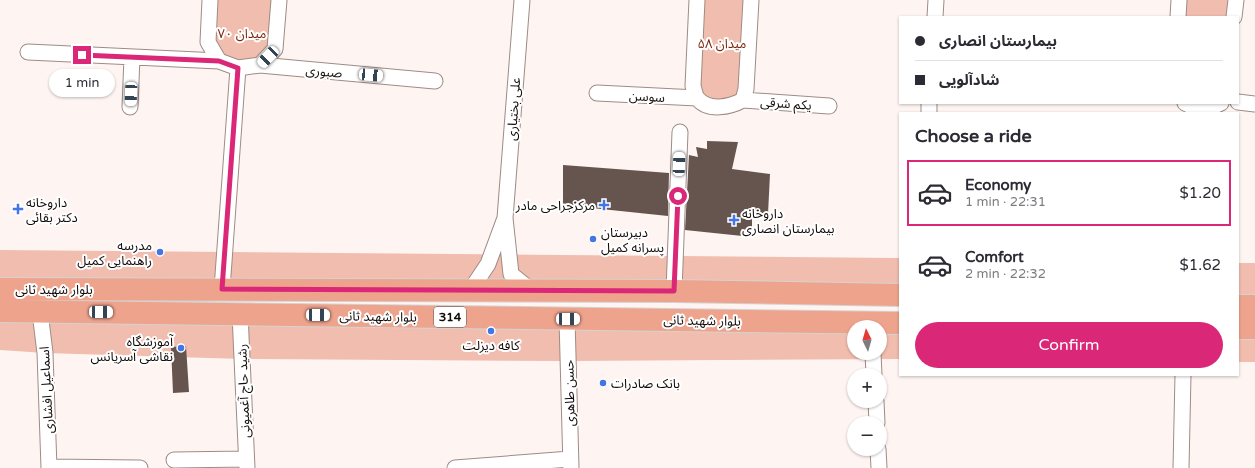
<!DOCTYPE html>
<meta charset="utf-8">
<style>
:root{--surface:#fff;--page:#f7f7f7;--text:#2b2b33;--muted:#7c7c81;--line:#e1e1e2;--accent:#db2777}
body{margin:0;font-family:"Varela Round","Noto Sans Arabic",sans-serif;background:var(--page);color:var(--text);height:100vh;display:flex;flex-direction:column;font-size:15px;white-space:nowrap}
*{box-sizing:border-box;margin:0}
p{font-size:13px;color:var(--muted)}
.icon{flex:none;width:22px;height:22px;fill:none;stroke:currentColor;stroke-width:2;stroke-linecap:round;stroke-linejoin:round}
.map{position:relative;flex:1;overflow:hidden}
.side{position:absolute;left:899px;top:112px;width:340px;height:264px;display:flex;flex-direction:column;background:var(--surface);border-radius:0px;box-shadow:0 1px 3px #0004}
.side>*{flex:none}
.hud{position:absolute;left:899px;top:16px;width:340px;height:88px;border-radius:0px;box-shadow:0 1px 3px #0004;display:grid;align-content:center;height:88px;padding:0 16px;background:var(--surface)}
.needle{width:26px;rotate:355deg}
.fabs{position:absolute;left:847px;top:320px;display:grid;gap:8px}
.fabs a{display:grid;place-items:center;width:40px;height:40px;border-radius:50%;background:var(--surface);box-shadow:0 1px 3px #0004;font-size:20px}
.end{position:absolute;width:18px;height:18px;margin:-9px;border:5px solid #db2777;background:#fff;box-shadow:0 0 0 2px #fff}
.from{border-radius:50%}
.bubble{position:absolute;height:28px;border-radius:14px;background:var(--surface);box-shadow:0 1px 3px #0004;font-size:13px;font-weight:600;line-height:28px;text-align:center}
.car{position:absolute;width:12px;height:24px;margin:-12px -6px;border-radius:5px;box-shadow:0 0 3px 1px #0007;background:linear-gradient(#fff 24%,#345 0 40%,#fff 0 76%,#345 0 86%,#fff 0)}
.hud b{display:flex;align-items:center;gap:14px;height:38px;font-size:15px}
.hud b+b{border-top:1px solid var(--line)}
.hud i{width:10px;height:10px;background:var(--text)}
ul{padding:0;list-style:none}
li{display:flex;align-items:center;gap:12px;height:66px;margin:0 8px 6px;padding:0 8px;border:2px solid transparent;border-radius:0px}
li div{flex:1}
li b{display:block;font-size:15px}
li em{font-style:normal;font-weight:600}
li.current{border-color:var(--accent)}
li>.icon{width:36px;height:36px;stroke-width:1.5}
h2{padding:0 16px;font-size:18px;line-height:48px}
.button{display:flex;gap:8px;margin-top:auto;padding:8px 16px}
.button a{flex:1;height:46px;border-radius:24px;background:var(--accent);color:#fff;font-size:16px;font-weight:600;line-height:46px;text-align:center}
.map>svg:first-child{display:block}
</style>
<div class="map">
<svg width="1255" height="468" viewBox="0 0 1255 468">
<rect width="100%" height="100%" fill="#fef5f3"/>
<path fill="#f1bdae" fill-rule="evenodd" d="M210,0H279L275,49L238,68L208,42Z
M697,0H751L746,89L732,106L697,98Z
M1179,0H1236L1234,17H1178Z
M0,250L900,258V295L0,289Z
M1238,263H1255V300L1238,301Z
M0,311L900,323V359L569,361L242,359L45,353L0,350ZM854,327H880V353H854Z
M1238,328H1255V362H1238Z"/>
<path fill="#66544e" d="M707,141L738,142L732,169L770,174L768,214L752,212V237L685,230L689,155L698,157L696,147L707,149Z
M563,165L669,173L668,216L563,205Z
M186,346L189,392L173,393L171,347Z"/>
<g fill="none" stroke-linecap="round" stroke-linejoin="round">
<defs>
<path id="minor" d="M210,0L208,42L219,61L238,68L260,65L275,49L279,0
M697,0L693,86C694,89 695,95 697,98C708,112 730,107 743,100L746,89L751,0
M935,17L936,0
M1178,17L1179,0
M1234,17L1236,0
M28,52L219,61
M260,65L435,81
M597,93L697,98
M743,100L829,106
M1238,102L1255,104
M1185,103C1197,110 1208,110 1221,103
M130,107L132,57
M929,113V103
M505,218L522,0
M222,289L238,68
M470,291L488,264L505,218L511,274L532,291
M674,291L680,132
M40,312L45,353L49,468
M240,314L247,468
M567,319L571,468
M873,353L874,375
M876,401L877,423
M878,449L879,468
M174,460L246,459
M49,467L140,468
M455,468L570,459
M1181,468L1183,375"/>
<path id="primary" d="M0,289L674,291L900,295
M1238,306H1255
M0,311L900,323
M1238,328H1255"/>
</defs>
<use href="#minor" stroke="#9f8b85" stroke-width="17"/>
<use href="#primary" stroke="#d4d3d3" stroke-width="24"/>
<use href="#minor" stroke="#fff" stroke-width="15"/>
<use href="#primary" stroke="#eea38c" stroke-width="22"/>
</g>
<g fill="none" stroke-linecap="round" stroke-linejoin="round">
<path stroke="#db2777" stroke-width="5" d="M82,55L219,61L238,68L222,289L674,291L678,196"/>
</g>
<g fill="#4375e6" stroke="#fff" stroke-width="1.5">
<path d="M602 199h4v4h4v4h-4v4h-4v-4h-4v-4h4z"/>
<path d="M16 203h4v4h4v4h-4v4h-4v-4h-4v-4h4z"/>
<path d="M732 214h4v4h4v4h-4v4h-4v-4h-4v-4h4z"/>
<circle cx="593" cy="239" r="4"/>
<circle cx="160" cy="252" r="4"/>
<circle cx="491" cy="331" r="4"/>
<circle cx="181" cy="348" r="4"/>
<circle cx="603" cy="383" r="4"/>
</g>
<g text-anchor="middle" stroke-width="4" stroke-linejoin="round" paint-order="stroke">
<rect fill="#fff" stroke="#595453" stroke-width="1" x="434" y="307" width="32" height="20" rx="3"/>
<g font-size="12" font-weight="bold" fill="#120b09">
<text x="450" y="321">314</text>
</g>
<g font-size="13" fill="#7b290e" stroke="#fff">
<text x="242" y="38">میدان ۷۰</text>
<text x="722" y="48">میدان ۵۸</text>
</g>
<g font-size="13" fill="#120b09" stroke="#fff">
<text transform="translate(324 71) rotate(5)" y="5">صبوری</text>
<text transform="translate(647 96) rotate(3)" y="5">سوسن</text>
<text transform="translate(786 103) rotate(4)" y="5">یکم شرقی</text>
<text transform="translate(513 109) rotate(-86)" y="5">علی بختیاری</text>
<text x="54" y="294">بلوار شهید ثانی</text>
<text transform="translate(378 316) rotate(1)" y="5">بلوار شهید ثانی</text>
<text transform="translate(702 320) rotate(1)" y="5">بلوار شهید ثانی</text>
<text transform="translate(46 390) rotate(-93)" y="5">اسماعیل افشاری</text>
<text transform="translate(243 391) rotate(-92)" y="5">رشید حاج آغمیونی</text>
<text transform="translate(569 393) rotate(-91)" y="5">حسن طاهری</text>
</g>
<g font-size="13" fill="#120b09" stroke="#fff" text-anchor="start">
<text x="26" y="207">داروخانه<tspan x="26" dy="15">دکتر بقائی</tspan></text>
<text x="595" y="210" text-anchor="end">مرکزجراحی مادر</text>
<text x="742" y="218">داروخانه<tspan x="742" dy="15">بیمارستان انصاری</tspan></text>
<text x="601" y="237">دبیرستان<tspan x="601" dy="15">پسرانه کمیل</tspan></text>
<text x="152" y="250" text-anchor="end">مدرسه<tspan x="152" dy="15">راهنمایی کمیل</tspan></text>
<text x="173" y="346" text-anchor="end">آموزشگاه<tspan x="173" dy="15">نقاشی آسریانس</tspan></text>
<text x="491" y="350" text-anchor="middle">کافه دیزلت</text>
<text x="611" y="388">بانک صادرات</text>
</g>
</g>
</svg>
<div class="fabs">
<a><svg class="needle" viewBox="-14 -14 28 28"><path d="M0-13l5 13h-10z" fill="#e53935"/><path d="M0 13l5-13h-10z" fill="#7c7c81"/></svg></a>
<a>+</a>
<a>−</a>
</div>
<i class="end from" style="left:678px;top:196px"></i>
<i class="end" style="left:82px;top:55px"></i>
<div class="bubble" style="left:49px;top:69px;width:66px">1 min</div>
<i class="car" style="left:268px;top:57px;rotate:224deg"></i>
<i class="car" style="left:371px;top:75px;rotate:95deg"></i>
<i class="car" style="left:131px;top:94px;rotate:182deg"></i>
<i class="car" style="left:679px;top:164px;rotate:2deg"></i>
<i class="car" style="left:101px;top:312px;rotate:91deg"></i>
<i class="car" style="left:318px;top:315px;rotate:91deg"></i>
<i class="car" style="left:568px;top:319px;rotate:90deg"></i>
<div class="hud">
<b><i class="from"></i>بیمارستان انصاری</b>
<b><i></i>شادآلویی</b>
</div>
<section class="side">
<h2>Choose a ride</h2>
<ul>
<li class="current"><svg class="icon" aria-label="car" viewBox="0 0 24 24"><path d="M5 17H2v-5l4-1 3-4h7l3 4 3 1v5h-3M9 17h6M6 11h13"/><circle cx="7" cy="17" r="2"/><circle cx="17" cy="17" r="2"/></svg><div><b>Economy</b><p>1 min · 22:31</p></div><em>$1.20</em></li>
<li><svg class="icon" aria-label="car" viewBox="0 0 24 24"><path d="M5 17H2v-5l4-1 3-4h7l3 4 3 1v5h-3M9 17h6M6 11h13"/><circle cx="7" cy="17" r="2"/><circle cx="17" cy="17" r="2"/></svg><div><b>Comfort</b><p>2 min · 22:32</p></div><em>$1.62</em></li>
</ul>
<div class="button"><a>Confirm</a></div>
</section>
</div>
